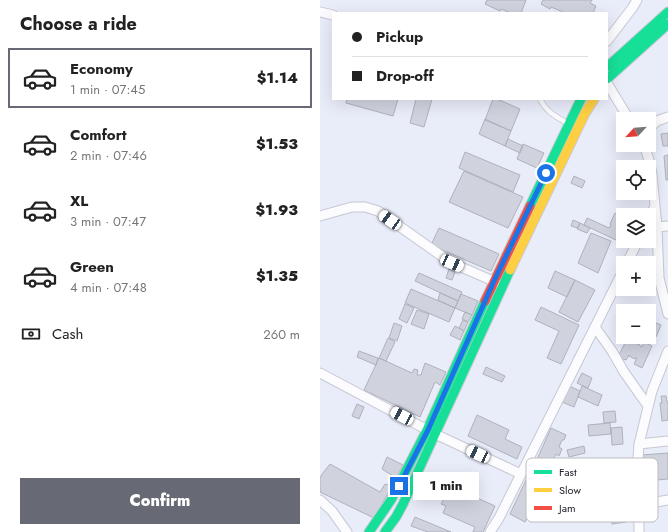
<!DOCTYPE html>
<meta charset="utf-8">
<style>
:root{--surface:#fff;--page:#f2f2f2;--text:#222;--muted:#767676;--line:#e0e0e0;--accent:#676975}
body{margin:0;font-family:Jost,sans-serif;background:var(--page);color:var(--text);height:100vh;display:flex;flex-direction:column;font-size:15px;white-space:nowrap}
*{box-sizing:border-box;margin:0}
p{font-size:13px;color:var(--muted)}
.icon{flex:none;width:22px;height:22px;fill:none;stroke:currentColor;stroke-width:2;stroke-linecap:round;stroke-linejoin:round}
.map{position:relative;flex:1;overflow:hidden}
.side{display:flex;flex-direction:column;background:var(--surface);width:320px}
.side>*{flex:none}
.hud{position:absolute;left:12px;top:12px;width:276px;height:88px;border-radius:0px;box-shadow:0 4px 16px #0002;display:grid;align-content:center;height:88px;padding:0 20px;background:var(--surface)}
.needle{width:26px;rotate:244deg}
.controls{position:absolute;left:296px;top:112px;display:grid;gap:8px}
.controls a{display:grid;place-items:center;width:40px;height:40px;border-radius:0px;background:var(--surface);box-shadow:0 4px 16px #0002;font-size:20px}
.end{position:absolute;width:18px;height:18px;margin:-9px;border:5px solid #1a73e8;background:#fff;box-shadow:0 0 0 2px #fff}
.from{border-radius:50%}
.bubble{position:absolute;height:28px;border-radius:0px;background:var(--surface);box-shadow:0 4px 16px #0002;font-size:13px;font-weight:800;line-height:28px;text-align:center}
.car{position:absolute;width:12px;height:24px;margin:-12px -6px;border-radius:5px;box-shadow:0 0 3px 1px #0007;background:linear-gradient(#fff 24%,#345 0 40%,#fff 0 76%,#345 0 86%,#fff 0)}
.hud b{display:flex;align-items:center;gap:14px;height:38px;font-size:15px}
.hud b+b{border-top:1px solid var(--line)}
.hud i{width:10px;height:10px;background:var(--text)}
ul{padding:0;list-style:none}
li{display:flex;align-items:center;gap:12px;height:60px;margin:0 8px 6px;padding:0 12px;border:2px solid transparent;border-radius:0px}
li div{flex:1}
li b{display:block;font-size:15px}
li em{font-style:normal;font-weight:800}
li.current{border-color:var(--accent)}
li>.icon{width:36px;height:36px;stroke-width:1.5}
h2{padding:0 20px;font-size:18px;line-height:48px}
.pay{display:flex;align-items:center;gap:10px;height:44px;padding:0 20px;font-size:15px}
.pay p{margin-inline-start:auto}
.action{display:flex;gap:8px;margin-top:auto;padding:8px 20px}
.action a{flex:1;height:46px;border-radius:0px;background:var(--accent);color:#fff;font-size:16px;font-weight:800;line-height:46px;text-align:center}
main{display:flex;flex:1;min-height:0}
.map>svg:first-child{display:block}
</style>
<main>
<section class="side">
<h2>Choose a ride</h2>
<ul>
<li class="current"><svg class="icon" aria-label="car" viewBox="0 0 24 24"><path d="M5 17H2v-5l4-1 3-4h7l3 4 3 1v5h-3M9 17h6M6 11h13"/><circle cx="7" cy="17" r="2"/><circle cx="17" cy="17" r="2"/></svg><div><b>Economy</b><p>1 min · 07:45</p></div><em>$1.14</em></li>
<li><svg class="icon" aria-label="car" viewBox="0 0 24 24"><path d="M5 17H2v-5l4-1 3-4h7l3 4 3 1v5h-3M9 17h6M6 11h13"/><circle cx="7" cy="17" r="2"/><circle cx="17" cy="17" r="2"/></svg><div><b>Comfort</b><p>2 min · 07:46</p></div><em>$1.53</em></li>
<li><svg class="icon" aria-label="car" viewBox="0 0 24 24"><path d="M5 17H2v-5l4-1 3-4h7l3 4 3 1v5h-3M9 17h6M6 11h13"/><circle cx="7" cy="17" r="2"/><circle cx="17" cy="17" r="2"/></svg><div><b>XL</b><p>3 min · 07:47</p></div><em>$1.93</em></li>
<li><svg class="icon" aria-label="car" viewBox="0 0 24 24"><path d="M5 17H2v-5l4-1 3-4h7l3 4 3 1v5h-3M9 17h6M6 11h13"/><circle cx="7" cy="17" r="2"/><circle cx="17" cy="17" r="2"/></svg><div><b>Green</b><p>4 min · 07:48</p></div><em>$1.35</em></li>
</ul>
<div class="pay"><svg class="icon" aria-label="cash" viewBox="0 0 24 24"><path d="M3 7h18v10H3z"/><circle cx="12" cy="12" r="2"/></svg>Cash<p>260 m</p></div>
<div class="action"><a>Confirm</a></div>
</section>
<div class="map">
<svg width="348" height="532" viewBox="0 0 348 532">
<rect width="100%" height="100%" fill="#e9ecf9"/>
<path fill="#d0d3de" stroke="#afb1bc" d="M167,0H206L201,13H191L181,9L180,11L165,4Z
M223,0H272L270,3L276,6L273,13H243V12L231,7L230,9L221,4Z
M27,99H78L73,116L26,103Z
M96,99H112L104,127L90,123Z
M173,99H177L200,109L191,131L165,120Z
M165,119L191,131L185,146L159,134Z
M348,133V146H343L341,134Z
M188,139L203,146L200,153L185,146Z
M203,144L224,153L217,168L197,159Z
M145,152L200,175L193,192L139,168Z
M348,155V180H346L344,156Z
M144,171L203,197L188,228L129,202Z
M254,176L265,181L262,188L251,183Z
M295,213L303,217V225L296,240L264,225L267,218L289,228L291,225L290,224Z
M253,220L260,223L258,228L251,226Z
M260,223L270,228L267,233L257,229Z
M119,228L179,254L171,271L111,245Z
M271,233L291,241L278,273L258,263Z
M129,269L135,272L132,280L126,278Z
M235,271L255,280L247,297L228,288Z
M99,273L142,292L138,301L95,281Z
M255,280L275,290L258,322L239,312Z
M91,289L135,308L129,322L85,303Z
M120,293L138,301L135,308L118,300Z
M141,294L158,301L152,315L135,308Z
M85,304L94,308L87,323L79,319Z
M221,307L259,325L241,364L227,358L239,331L215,320Z
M97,310L109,314L104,329L91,324Z
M145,312L152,315L148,322L142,319Z
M143,320L148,322L144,331L139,328Z
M329,320L341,325L336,337L329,334L331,328L329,327Z
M74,323L82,326L77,341L69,338Z
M135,326L144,331L140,340L130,335Z
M308,337H313L316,338L313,343L315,344V343L320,345V346L322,347L324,342L332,346L322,368L314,364L317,358H315V359L309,356V355L306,360L298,357Z
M68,338L75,342L66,361L59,358Z
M39,351L58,358L56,365L37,357Z
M59,358L92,373L94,369L98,370L97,375H101L105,363L126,372L120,385L115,382L100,417L44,390Z
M166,367L185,376L182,382L163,374Z
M262,373L272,378L268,388L257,383Z
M249,386L260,391L254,407L242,402Z
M262,386L282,395L278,406L258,397Z
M341,396H346L347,402H348V420L342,421L340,403H342Z
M37,404L44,407L39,419L32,416Z
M295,411L296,422L284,423L283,412Z
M157,415L189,430L185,439L202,447L197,459L148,436Z
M290,423L291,434L269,436L268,425Z
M302,427L303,444L292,445L291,428Z
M231,428L246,435L244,440H242L239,447L242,449L239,456L236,454L231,464L232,465L230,471L215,464Z
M264,446L265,453L249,457L247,450Z
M348,453V479L325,481L322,455Z
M67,457L83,465L76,478L62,469Z
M10,464L60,492L65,484L72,486L54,518L0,492V477Z
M207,478L222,486L220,491L218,490L215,498L218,500L215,506L211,505L206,515L208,516L205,522L190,514Z
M301,482L306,522L292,524L287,484Z
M133,487L175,506L163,532H153L155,527L123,513L126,506L121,504L126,495L130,496Z
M95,517L131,532H108L91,526Z"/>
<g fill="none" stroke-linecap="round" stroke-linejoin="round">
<defs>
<path id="lane" d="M220,99C226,112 236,116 248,124"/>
<path id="street" d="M0,12L13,15
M287,41L313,7L317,0
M287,83L309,119
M329,128L337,121L348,117
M324,145L329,160L332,174L335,206L329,218
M335,206L337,227L339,278L348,314
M0,216L32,207H45L58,211L123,257L132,263L180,284
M337,227L348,226
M307,263L318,241
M275,327L292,351L304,372L328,406
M0,373L115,434L201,474
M319,444L348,441
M0,500L12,511L27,532
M319,505L348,500
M170,532L179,518L303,271
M319,532L318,459L319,444L332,391L348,351"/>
<path id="fast" d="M287,67L348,12
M287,79L348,24
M210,206L261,99
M49,532L71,500L107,430L165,301
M65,532L76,517L83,504L190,270"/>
<path id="slow" d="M190,270L265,113L274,99"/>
<path id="jam" d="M165,301L210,206"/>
</defs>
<use href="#lane" stroke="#c6c8d3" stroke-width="6"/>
<use href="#street" stroke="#c6c8d3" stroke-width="11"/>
<use href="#fast" stroke="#c6c8d3" stroke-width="11"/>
<use href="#slow" stroke="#c6c8d3" stroke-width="11"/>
<use href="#jam" stroke="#c6c8d3" stroke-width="11"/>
<use href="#lane" stroke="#fcfcfe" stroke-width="4.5"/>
<use href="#street" stroke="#fcfcfe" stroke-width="9"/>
<use href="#fast" stroke="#16e098" stroke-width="9"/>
<use href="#slow" stroke="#ffcf43" stroke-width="9"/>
<use href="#jam" stroke="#f24e42" stroke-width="9"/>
</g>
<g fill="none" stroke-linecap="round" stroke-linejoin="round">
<path stroke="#1a73e8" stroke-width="5" d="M79,486L108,430L174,281L226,173"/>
</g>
<rect x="206" y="458" width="132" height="64" rx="6" fill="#fff" stroke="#bcbdc0" stroke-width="1"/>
<rect x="214" y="470" width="18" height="4" fill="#16e098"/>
<rect x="214" y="488" width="18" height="4" fill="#ffcf43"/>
<rect x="214" y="506" width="18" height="4" fill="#f24e42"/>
<g font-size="11" fill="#21232e">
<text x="239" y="476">Fast</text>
<text x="239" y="494">Slow</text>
<text x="239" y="512">Jam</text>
</g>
</svg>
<div class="controls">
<a><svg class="needle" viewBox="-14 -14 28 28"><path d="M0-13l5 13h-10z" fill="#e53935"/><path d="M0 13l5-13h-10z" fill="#767676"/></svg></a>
<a><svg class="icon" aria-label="locate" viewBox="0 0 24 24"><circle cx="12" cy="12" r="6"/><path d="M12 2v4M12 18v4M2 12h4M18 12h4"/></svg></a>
<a><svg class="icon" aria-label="layers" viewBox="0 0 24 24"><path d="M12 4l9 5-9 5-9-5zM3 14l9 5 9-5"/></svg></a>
<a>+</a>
<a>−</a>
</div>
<i class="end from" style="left:226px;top:173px"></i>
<i class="end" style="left:79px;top:486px"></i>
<div class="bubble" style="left:93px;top:472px;width:66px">1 min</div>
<i class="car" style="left:70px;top:220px;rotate:305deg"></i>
<i class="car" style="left:132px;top:263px;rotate:114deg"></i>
<i class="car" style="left:82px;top:416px;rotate:298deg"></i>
<i class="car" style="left:158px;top:454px;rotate:295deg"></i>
<div class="hud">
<b><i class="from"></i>Pickup</b>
<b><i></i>Drop-off</b>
</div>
</div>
</main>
